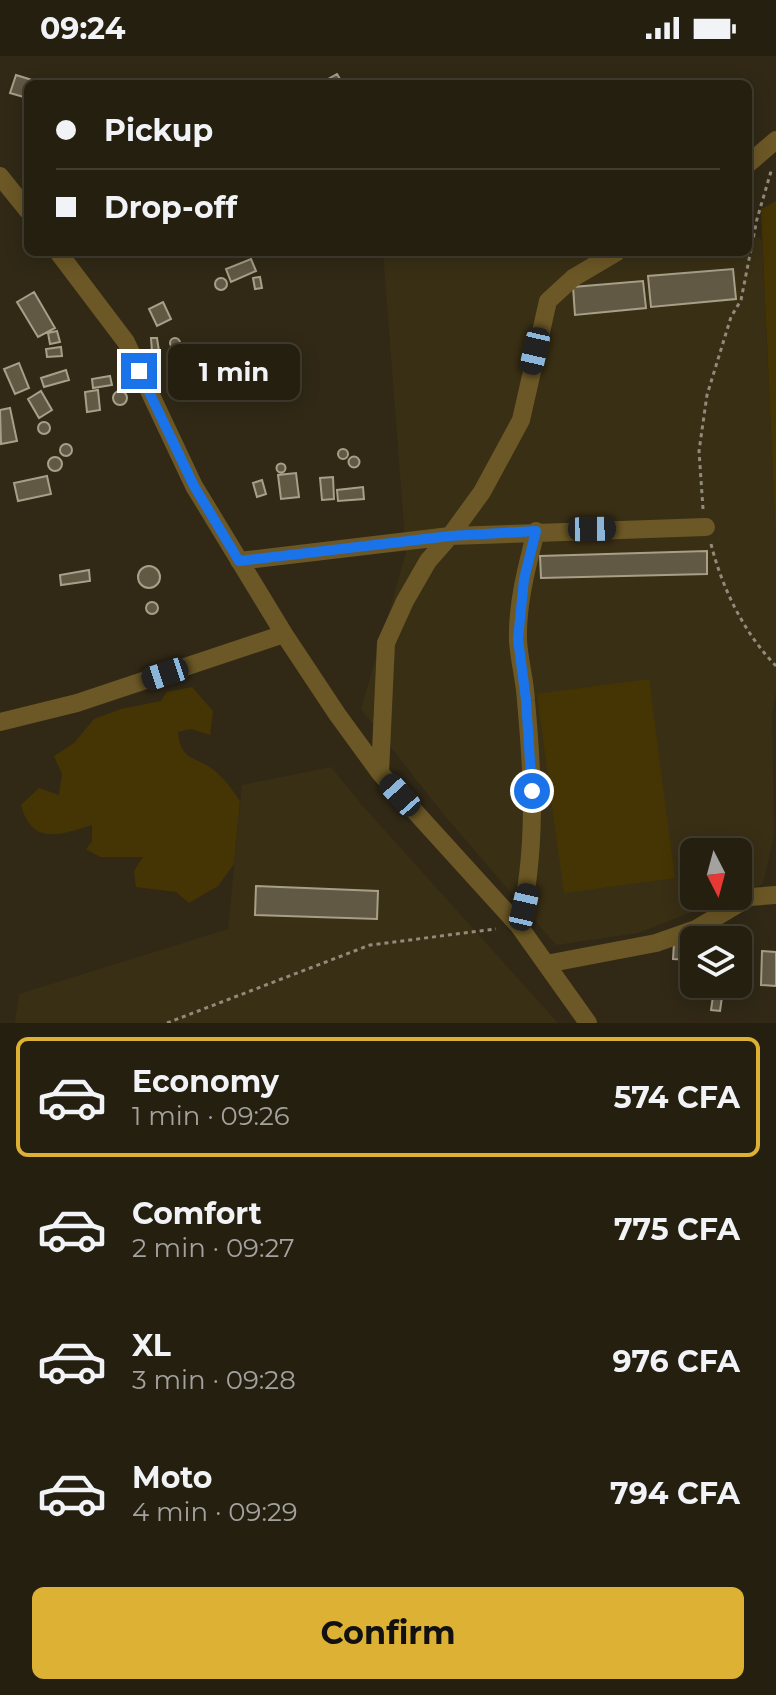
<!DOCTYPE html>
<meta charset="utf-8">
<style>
:root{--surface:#251f10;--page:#312c1e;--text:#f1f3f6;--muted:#a3a29f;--line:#423d30;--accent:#ddb133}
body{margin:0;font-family:Montserrat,sans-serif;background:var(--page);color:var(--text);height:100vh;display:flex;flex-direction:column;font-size:30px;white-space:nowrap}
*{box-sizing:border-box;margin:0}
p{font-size:26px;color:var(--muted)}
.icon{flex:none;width:44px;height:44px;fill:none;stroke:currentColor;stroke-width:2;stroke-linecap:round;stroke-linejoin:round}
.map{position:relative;height:967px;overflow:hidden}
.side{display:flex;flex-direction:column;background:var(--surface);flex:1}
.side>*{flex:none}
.guide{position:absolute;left:24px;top:24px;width:728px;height:176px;border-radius:12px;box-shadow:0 4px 20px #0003,0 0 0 2px var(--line);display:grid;align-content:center;height:176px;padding:0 32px;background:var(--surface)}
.needle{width:52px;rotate:174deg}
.buttons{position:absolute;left:680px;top:782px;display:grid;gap:16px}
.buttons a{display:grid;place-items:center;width:72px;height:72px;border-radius:12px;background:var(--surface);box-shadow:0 4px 20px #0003,0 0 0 2px var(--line);font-size:40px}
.end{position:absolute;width:36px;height:36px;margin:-18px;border:10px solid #1a73e8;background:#fff;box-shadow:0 0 0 4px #fff}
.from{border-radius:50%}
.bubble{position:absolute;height:56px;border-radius:12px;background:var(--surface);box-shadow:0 4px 20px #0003,0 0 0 2px var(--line);font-size:26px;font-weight:700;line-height:56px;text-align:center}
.car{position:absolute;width:24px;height:48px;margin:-24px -12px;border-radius:10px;box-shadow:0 0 6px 2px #0007;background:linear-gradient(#222 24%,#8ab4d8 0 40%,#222 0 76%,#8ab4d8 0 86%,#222 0)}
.guide b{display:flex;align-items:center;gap:28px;height:76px;font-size:30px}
.guide b+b{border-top:2px solid var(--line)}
.guide i{width:20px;height:20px;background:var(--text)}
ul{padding:14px 0 0;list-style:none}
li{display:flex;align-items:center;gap:24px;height:120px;margin:0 16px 12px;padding:0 16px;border:4px solid transparent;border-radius:12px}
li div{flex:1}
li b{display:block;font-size:30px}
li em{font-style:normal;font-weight:700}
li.current{border-color:var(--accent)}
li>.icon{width:72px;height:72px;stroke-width:1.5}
.cta{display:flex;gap:16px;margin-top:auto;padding:16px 32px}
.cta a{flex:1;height:92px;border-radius:12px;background:var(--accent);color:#111;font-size:32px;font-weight:700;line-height:92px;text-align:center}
.status{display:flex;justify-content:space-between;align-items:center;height:56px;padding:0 40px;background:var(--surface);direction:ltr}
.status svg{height:22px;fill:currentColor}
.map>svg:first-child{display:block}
</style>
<div class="status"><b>09:24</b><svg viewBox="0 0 49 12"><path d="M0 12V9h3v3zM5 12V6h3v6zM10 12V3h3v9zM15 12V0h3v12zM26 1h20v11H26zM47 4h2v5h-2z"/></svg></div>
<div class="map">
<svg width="776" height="967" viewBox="0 0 776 967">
<rect width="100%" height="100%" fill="#312916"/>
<path fill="#392f15" d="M748,175L762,184L776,484V636L772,661L774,779L763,828L738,838V796H694V840H734L638,877L556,889L444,759L361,653L406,497L383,196H748Z
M331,711L362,749L558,967H15L19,938L228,873L242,729Z"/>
<path fill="#453504" d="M776,145V484L761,153Z
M649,623L675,822L564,837L537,638Z
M192,631L213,655L210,679L191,673L178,676C181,707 196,699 215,715C225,723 233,735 240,745L234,808L218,830L189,847L176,836L136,831L134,815L143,801H100L86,793L92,786V769C60,779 32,790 21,749L39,732L59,739L62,718L54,700L74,687L94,663L121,653L161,645L167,636Z"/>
<path fill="#615944" stroke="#a89f89" stroke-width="2" d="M337,18L343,28H319Z
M16,19L32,24L31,28H28L27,42L10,37Z
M251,203L256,215L231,226L226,213Z
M733,213L736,243L651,251L648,220Z
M260,221L262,232L255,233L253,222Z
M215 228a6 6 0 1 1 12 0a6 6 0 1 1-12 0Z
M643,225L646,252L575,259L573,231Z
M34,236L55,272L38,281L17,246Z
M163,246L171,263L157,270L149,253Z
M57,275L60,286L50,288L48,277Z
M170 287a5 5 0 1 1 10 0a5 5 0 1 1-10 0Z
M151,282H157L159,295L152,296Z
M61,291L62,300L47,301L46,293Z
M255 300a8 8 0 1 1 16 0a8 8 0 1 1-16 0Z
M19,307L29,332L15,338L4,313Z
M66,314L69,324L44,331L41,322Z
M110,320L112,329L93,332L92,323Z
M271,322L272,334L246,336L244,324Z
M98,334L100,354L87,356L85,336Z
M113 342a7 7 0 1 1 14 0a7 7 0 1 1-14 0Z
M41,335L52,354L39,362L28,343Z
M10,352L17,385L1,388L0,354Z
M38 372a6 6 0 1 1 12 0a6 6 0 1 1-12 0Z
M60 394a6 6 0 1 1 12 0a6 6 0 1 1-12 0Z
M338 398a5 5 0 1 1 10 0a5 5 0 1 1-10 0Z
M348.5 406a5.5 5.5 0 1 1 11 0a5.5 5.5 0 1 1-11 0Z
M48 408a7 7 0 1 1 14 0a7 7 0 1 1-14 0Z
M276.5 412a4.5 4.5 0 1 1 9 0a4.5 4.5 0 1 1-9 0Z
M296,417L299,441L281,443L278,419Z
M47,420L51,438L18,445L14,427Z
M333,421L334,443L322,444L320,422Z
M262,424L266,438L257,441L253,427Z
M363,431L364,443L338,445L337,434Z
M707,495V518L541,522L540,500Z
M138 521a11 11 0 1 1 22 0a11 11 0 1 1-22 0Z
M89,514L90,525L61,529L60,519Z
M146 552a6 6 0 1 1 12 0a6 6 0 1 1-12 0Z
M256,830L378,835L377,863L255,859Z
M674,887H694V928H712V933L693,932L694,904L673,903Z
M762,895L776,896V930L761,929Z
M742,907L747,909L751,919L745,928H739L738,908Z
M714,933L723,934L720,955L711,954Z"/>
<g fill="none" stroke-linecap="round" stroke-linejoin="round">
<path stroke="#918b7b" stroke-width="3" stroke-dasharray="4 4" stroke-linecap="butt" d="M703,453L699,395L707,339L731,261L741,244L757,163L772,112
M711,488C722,532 744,577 776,610
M167,967L370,889L496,873"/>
<path stroke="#6c5826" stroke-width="18" d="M748,108L776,84
M0,120L28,155
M58,196L126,286L194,430L284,578L337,658L380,717L519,870L588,967
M239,505L450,480L706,471
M0,666L77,647L284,578
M380,717L386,587L405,545L428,505L450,480L482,436L521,364L548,245L573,222L617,196
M519,870C537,795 533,721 526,645C525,624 519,604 518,584C517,547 527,510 536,475
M546,908L656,887L696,873L750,841L776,839"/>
</g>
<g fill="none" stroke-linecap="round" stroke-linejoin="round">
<path stroke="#1a73e8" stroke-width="10" d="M139,315L194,430L239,505L450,480L536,475L524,523L518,583L526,644L532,735"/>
</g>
</svg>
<div class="buttons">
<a><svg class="needle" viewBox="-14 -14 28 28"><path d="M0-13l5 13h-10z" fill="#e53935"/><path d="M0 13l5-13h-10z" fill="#a3a29f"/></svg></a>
<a><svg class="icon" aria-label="layers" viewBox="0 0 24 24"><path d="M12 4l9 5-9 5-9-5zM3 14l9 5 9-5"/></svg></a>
</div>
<i class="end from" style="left:532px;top:735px"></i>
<i class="end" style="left:139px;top:315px"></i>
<div class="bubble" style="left:168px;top:288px;width:132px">1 min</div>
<i class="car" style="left:535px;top:295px;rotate:193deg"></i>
<i class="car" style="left:592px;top:473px;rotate:89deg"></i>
<i class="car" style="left:165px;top:618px;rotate:252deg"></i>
<i class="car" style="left:400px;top:739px;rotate:318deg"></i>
<i class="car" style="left:524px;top:851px;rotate:13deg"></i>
<div class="guide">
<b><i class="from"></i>Pickup</b>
<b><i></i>Drop-off</b>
</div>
</div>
<section class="side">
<ul>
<li class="current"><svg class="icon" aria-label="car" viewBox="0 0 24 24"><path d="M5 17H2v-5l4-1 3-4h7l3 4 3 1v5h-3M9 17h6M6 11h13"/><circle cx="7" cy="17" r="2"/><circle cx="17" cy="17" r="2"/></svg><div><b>Economy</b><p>1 min · 09:26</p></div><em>574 CFA</em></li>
<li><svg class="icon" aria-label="car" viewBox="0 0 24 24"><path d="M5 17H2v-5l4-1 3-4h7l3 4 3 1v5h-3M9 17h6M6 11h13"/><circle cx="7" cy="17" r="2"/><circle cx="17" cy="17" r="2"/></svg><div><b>Comfort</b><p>2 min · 09:27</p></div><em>775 CFA</em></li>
<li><svg class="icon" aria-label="car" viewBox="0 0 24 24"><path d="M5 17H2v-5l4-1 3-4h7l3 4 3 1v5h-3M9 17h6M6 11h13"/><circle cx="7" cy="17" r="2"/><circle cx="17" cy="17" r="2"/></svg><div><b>XL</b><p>3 min · 09:28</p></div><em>976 CFA</em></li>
<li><svg class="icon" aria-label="car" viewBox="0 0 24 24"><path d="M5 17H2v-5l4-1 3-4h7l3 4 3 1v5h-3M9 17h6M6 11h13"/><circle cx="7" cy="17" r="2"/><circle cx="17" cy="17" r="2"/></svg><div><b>Moto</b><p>4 min · 09:29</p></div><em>794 CFA</em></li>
</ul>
<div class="cta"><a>Confirm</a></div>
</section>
